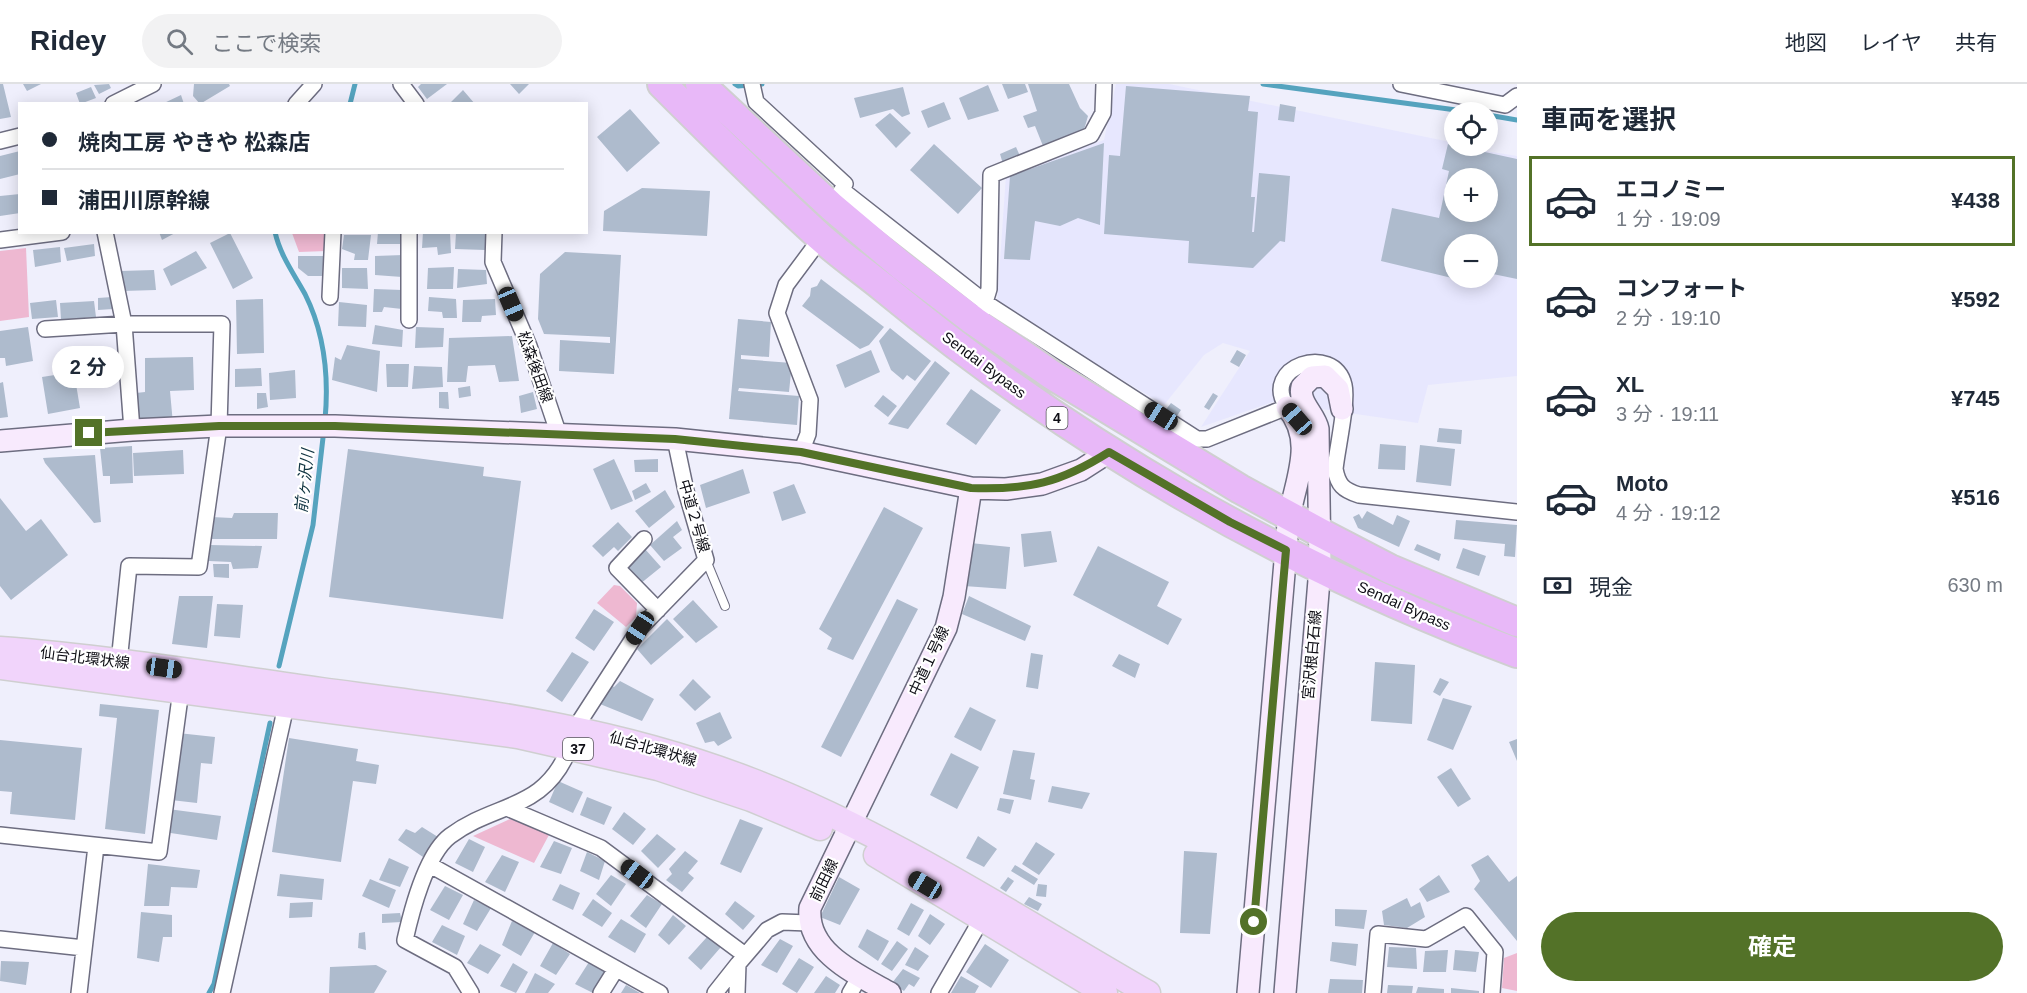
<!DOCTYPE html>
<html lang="ja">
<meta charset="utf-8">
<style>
:root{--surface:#fff;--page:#f2f2f3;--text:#1f2937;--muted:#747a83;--line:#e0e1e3;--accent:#537228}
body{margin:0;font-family:Arial,"Noto Sans JP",sans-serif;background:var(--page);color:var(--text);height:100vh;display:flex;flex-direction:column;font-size:22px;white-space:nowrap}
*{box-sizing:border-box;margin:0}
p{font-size:20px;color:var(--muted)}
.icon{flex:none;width:33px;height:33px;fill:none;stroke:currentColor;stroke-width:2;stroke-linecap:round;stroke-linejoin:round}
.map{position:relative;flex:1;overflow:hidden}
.panel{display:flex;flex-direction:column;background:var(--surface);width:510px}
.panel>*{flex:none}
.hud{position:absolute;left:18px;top:18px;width:570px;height:132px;border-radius:0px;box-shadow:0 3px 15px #0003;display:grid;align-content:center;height:132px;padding:0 24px;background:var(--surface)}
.buttons{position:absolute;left:1444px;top:18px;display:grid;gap:12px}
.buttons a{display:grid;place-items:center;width:54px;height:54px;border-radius:50%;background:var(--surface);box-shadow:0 3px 15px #0003;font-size:30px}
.end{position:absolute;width:27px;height:27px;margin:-14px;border:8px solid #537228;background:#fff;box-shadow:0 0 0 3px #fff}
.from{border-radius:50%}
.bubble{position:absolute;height:42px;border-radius:21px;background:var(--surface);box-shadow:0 3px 15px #0003;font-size:20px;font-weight:700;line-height:42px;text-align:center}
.car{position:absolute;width:18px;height:36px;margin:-18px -9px;border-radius:8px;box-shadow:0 0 4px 2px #0007;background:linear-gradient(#222 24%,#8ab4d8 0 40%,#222 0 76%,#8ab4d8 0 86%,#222 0)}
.hud b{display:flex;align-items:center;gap:21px;height:57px;font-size:22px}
.hud b+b{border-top:2px solid var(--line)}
.hud i{width:15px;height:15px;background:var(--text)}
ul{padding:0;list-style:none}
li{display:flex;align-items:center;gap:18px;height:90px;margin:0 12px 9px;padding:0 12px;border:3px solid transparent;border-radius:0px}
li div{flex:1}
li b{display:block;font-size:22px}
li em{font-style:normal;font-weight:700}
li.selected{border-color:var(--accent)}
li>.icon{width:54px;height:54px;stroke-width:1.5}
h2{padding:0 24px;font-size:27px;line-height:72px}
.pay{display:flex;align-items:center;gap:15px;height:66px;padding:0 24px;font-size:22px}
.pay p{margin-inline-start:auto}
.button{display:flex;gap:12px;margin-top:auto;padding:12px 24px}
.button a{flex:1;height:69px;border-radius:36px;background:var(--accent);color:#fff;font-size:24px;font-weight:700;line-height:69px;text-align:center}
header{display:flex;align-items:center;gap:36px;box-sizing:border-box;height:84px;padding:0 30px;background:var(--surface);border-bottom:2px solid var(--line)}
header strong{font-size:28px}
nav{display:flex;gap:33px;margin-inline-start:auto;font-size:21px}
.search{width:420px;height:54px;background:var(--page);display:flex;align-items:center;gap:15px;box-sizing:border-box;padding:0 21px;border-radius:33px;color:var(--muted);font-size:22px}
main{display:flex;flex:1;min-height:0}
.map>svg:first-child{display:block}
</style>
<header>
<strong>Ridey</strong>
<div class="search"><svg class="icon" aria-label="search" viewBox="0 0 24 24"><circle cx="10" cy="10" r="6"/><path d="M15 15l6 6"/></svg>ここで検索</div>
<nav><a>地図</a><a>レイヤ</a><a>共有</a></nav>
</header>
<main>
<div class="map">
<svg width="1517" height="909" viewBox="0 0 1517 909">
<rect width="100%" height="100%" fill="#efeffc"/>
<path fill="#e7e7fe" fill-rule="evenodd" d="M1116,0H1169L1455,59V62L1517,72V292L1428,301L1418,339L1273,318L1201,343L1250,267L1223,259L1204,271L1164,321L997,220L1006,91L1104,56ZM1455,94H1488V128H1455ZM1455,160H1488V194H1455Z"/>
<path fill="#eeb8d1" d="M292,149H327V167L299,168Z
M26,164L29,233L0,237V167Z
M614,501L620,502L637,519L636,533L626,543L597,519Z
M510,735L550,749L534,779L473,752Z
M1517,869V907L1502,904L1504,874Z"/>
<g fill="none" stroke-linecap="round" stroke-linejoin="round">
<path stroke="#55a3be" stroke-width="5" d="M735,0L738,2L762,0
M1263,0L1471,28
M350,20L355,0
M1488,31L1517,36
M275,148C280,171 294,190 305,210C325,250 329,293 325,336
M279,582L313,441L324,345
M209,909L214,900L270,639"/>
</g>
<path fill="#aebbcd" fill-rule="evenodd" d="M0,0H3L11,33L0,35Z
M23,0H41L27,7Z
M109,0L111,4L99,10L94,1Z
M194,0H229L230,2L200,20L193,12Z
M421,0H447L427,15L418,3Z
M510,0H529L519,10Z
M1002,0H1025L1028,8L1008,15Z
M1028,0H1069L1080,24L1088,32L1084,46L1043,62L1035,42L1028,44L1023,32L1037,27Z
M988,1L999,27L968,36L959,14Z
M1126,2L1250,12L1248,27L1258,28L1251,113H1255L1252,148H1254L1259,89L1290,92L1285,158L1280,157L1253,184L1188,179L1189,157L1104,150L1109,71L1120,72Z
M91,3L96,14L80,20L76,9Z
M903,3L910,30L902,33L893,25L860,34L854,14Z
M463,6L475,20H449Z
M181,11L184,20H162Z
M944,18L951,35L928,44L921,27Z
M1280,20L1296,23L1294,38L1278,36Z
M630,25L660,59L627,88L597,53Z
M890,29L911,49L896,64L875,41Z
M1104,59L1100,141L1078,134L1060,142L1035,137L1030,176L1004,175L1010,92Z
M934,60L982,104L958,130L910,86Z
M1448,60L1517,75V195L1488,189V160H1455V194H1478L1477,200L1381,177L1392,124L1439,134L1449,87L1442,85ZM1455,94H1488V128H1455Z
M1016,63L1020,72L1003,80L1000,70Z
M20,67V90L0,95V72Z
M642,104L710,107L707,152L603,147L604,127Z
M20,110V129L0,132V112Z
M159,148H177L162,156Z
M378,148H403L402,160H377Z
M423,148H450L451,169L438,171L437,163L422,164Z
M230,149L253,194L233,205L210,159Z
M456,149H485V166L455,165Z
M344,151H371L368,176H354L355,170L342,165Z
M94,160L95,172L67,177L64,164Z
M60,163L61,178L35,183L33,166Z
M196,167L207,184L171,202L163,185Z
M565,168L621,171L614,290L559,287L560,256L610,259V253L544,250L538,235L540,190Z
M403,171L402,193L375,191V172Z
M298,172H326L324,192H308L298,184Z
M454,183L453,205H427L428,184Z
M342,184H367L368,205L342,204Z
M458,185L486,186L487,200L457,204Z
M154,186L156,206L123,207L121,187Z
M821,195L884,243L869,261L860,265L802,222L810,212L811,204L817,202Z
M374,205L402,206V225L384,223L382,228H373Z
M112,213L113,225L98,226V214Z
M429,213L456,215L457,234H443L442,228L428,227Z
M263,215L264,269L237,270L236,216Z
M495,215L496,231L482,232L481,238H462L463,216Z
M56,216L58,233L32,235L30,219Z
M94,217L96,233L61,236L60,219Z
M339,218L367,221L366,243L338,242Z
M738,235L771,238L769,273L741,271V275L792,279L789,308L739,304L738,307L799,312L797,341L729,335Z
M375,241L403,246L402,263L372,260Z
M28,243L33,277L6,282L5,274H0V247Z
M416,243L444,244L443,263L415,264Z
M890,244L931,277L915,297L907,291L903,296L891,286L879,257Z
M512,252L519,297L499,298L495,281L468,282L466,298H447L449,254Z
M347,261L380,267L377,308L332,296L335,273L341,276Z
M871,266L880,288L845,304L836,281Z
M1237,266L1246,271L1239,283L1230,278Z
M193,273L194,306L170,307L173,340H123V328L136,325V309L145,308V274Z
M935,277L950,289L908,345L888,340Z
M386,280H409L408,303H387Z
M414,282L442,283L443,303L412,305Z
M261,284L262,302L235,303V285Z
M295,286L296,314L270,316L269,289Z
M74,288L80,324L48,330L42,293Z
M3,298L8,333L0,334V299Z
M470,302L471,312L459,314L458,304Z
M971,305L1001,326L976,361L946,340Z
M439,308H448L449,325L439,324Z
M533,308L537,325L521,329L519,312Z
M257,309H266L268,323L257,325Z
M1213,309L1218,312L1209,326L1204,323Z
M883,311L897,322L888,333L874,322Z
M1171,319L1181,326L1174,336L1164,328Z
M1439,344L1462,346L1461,360L1437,358Z
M1380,360L1406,362L1405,386L1378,385Z
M1420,361L1455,365L1451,402L1416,398Z
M132,362L133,399L110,400V392H103L100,364Z
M348,365L484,383L483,392L521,397L503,535L329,513Z
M183,366L184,390L134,392L133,369Z
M95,371L101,438L94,439L45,379L43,374Z
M614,375L633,417L611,426L593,385Z
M658,375V388H635L634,376Z
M743,385L750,409L706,424L700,401Z
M646,399L651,408L635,416L632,407Z
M794,400L806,429L782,437L773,408Z
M665,406L675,423L649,444L635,427Z
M0,414L26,447L41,435L68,471L11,516L0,502Z
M884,423L923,444L853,576L827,565L832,554L819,545Z
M1367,427L1393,441L1397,431L1410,437L1399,463L1358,444L1353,433L1359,430L1362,435Z
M234,429H278L277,455H209L211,433L232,434Z
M1456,436L1517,441L1515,473L1504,472L1505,460L1454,455Z
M677,437L682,446L673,453L682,464L664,477L650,461Z
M618,438L632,453L618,467L614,463L603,473L592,462Z
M1051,447L1057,478L1024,483L1021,450Z
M970,459L1010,463L1006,505L964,502Z
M1417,460L1441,470L1439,477L1414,466Z
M210,461L262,462L258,484L233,485L231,478L209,477Z
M1098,462L1169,498L1157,522L1182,535L1168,561L1073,511Z
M1463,464L1486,472L1479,492L1456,484Z
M645,465L661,483L640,500L626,483Z
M213,480H229V494L214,493Z
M179,512H213L207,564L172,560Z
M969,512L1031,542L1025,557L962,530Z
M897,515L918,525L841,673L821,663Z
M693,516L718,543L696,559L673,535Z
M217,520L243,521L240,554L214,552Z
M594,525L614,538L594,567L575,554Z
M667,535L684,553L651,581L637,565Z
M572,568L589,578L562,618L546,607Z
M1031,569L1043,571L1038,605L1026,603Z
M1119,570L1140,580L1135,594L1112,582Z
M1375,578L1415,581L1412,640L1371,637Z
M1440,594L1449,598L1440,612L1433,608Z
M693,595L711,613L695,627L679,611Z
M620,597L654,615L642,637L600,620L611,601L614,603Z
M1443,614L1472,622L1453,666L1427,656Z
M100,620L159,626L145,750L105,745L117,634L99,632Z
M970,623L996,636L981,667L954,653Z
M720,628L732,654L718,662L714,657L705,659L696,639Z
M178,649L215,653L212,680L201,679L197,719L171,716Z
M289,654L358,665L356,677L379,681L376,700L353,697L341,778L272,768Z
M1517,655V677L1509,658Z
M0,656L82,664L75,736L10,730L12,708L0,707Z
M1013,666L1035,669L1030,695L1035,696L1031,716L1003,710Z
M951,669L979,683L957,725L930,711Z
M1451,684L1471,715L1458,723L1437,693Z
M558,697L583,708L573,729L549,718Z
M1052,702L1090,709L1082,725L1048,718Z
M587,713L612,723L604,741L580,731Z
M1000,714L1014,716L1010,730L997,726Z
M168,725L221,732L217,756L164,748Z
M624,728L646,745L633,761L612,745Z
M740,735L763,744L741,789L720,780Z
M422,743L438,753L423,773L398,756L406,745L415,749Z
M657,750L676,765L658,784L641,767Z
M978,752L997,765L984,783L966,774Z
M469,755L485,763L473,788L455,779Z
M554,757L572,764L561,790L540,783Z
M1036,758L1055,770L1039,791L1022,780Z
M685,767L698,777L688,789L694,794L682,808L666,796L672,790L669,785Z
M1184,767L1217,769L1210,850L1180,849Z
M587,768L605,777L599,796L580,787Z
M502,771L519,778L505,808L485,798Z
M1488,771L1509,798L1517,792V857L1474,805L1480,797L1471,781Z
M389,774L409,783L400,803L379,796Z
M148,780L200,786L197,804L171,803L169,822H144Z
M1015,781L1038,795L1034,801L1011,787Z
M280,790L324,795L322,816L277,812Z
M611,791L626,800L611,822L596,810Z
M1439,791L1450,808L1427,818L1419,805Z
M839,793L860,805L840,841L820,833Z
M1008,793L1014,797L1006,808L1000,804Z
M370,795L396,806L389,824L362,812Z
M560,800L580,809L573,826L552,816Z
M1038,800L1047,801L1046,813L1036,812Z
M445,802L463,811L449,836L430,826Z
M647,811L662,820L646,844L630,832Z
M1029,813L1042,820L1038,827L1024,820Z
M1407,814L1411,823L1420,818L1425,833L1407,844L1384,841L1382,827Z
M593,815L612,829L602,843L582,831Z
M474,816L491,824L477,847L463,840Z
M735,817L755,832L743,846L725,830Z
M313,818L312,833L289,834L290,819Z
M911,819L924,826L909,852L897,845Z
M1335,825L1367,826L1364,845L1335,842Z
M141,828L172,831V853H163L159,878L137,874Z
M400,829L402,838L382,839V830Z
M930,830L945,840L930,861L918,852Z
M673,831L686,842L669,861L658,851Z
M621,835L646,850L635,869L608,853Z
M512,837L535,848L521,872L502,861Z
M442,841L465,852L457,871L432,858Z
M867,845L889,857L878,877L858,863Z
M365,848L366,866L358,864L359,849Z
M707,853L721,863L701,886L688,874Z
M780,855L793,862L777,889L761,881Z
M897,857L908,865L892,887L881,880Z
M1332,858L1358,860L1356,882L1330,877Z
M553,859L570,870L556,891L540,882Z
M480,860L501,871L488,890L467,879Z
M985,860L1009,876L991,904L966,888Z
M915,863L929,872L918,887L905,881Z
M1389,863L1416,864L1417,885L1387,883Z
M1448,866L1446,888H1423L1425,867Z
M1455,866L1479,868L1476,888L1453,886Z
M799,874L814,883L797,909L782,900Z
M1,877L29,878L26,901L0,897Z
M589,878L607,889L593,909L575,900Z
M513,879L528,888L516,909L500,902Z
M376,881L387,887L374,909H329L330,883Z
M903,885L920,894L914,903L909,900L904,907L892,899Z
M535,889L555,900L548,909H525Z
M826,892L840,901L835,909H814Z
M961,892L979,902L975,909H951Z
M1330,895L1363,896L1362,909H1328Z
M626,901L640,909H621Z
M1388,901L1413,902L1412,909H1387Z
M1418,903L1444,905V909H1416Z
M1451,904L1479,907V909H1451Z"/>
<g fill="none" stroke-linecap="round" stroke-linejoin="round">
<defs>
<path id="lane" d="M706,476L725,522"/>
<path id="street" d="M401,0L416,20
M752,0L756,18L845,100L838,113
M1401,0L1505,21L1517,12
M113,20L153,0
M296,20L314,0
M0,57L20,52
M842,106L986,219L1197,355H1207L1287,323C1260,283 1334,258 1344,301C1348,318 1337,365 1335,385C1338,401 1343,406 1359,411L1517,428
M105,148L124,240L132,346
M494,148L493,178L529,262L559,351
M0,156L62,148
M330,213L333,148
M983,225L989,205L991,91L1091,51L1103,29L1104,0
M409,236V148
M45,245L124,240H222L219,342L199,483L129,482L119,578
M801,368L808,350L810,316L777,229L786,201L821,154
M644,455L617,484L658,526
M576,643L640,544L706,476L686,407L675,355
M507,724L601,764L745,871
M0,751L159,768L181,606
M430,781L660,909
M0,855L84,864
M79,909L96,762
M222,909L286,622
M471,909L455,883L405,856C411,829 426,770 450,752C497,717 544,728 570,663
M601,909L616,885
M715,909L738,880
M737,909L738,880L767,846L782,838L809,839
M850,909L860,892
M939,909L981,836
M1373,909L1378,850L1426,855L1466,832L1495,868L1492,909"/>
<path id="secondary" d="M0,357L132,346L219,342H335L675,355L801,368L971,404L1006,405L1042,400L1081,386L1109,368
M890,909C856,890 806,868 810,824L946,544L954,513L971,404
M1248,909L1286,466C1287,454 1287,441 1290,429C1297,392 1315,356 1287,323
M1285,909L1320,484L1318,345C1315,330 1298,319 1302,303L1312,293L1325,292L1338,305L1342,325"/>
<path id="primary" d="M0,565C107,573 214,591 321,606C470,626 608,641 750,696C889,749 1019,835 1148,909
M0,583L518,652L658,684L751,715L820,744
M876,771L1105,909"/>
<path id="highway" d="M662,0C713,51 765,103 819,152C839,170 863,187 884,204C1072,359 1288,484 1517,569
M700,0L832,123L902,182L974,237L1052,291L1240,405L1319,448L1390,485L1517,538"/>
</defs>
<use href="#lane" stroke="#6d6d80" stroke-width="10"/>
<use href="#street" stroke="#6d6d80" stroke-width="18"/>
<use href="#secondary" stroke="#6d6d80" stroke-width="24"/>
<use href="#primary" stroke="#cfcfd0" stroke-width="27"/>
<use href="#highway" stroke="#cfcfd0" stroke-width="32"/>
<use href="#lane" stroke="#fff" stroke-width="8"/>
<use href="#street" stroke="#fff" stroke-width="15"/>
<use href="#secondary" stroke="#f8eafd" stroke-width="21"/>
<use href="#primary" stroke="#f1d4fb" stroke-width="24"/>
<use href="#highway" stroke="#e8b8f8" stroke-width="28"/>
</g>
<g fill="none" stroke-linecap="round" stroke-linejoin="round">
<path stroke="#537228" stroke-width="8" d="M89,349L219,342H335L675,355L801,368L971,404C1029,406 1060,399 1109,368L1230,438L1286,466L1254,838"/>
</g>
<g text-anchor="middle" stroke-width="4.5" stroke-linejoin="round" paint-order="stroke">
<g fill="#fff" stroke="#56565b" stroke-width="1.5">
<rect x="1046.5" y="323" width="21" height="22" rx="4.5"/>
<rect x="563" y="654" width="30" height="22" rx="4.5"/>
</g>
<g font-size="14" font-weight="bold" fill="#0e0e15">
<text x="1057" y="339">4</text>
<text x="578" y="670">37</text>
</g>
<g font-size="15" fill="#0e0e15" stroke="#fff">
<text transform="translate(984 281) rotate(37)" y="5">Sendai Bypass</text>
<text transform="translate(535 283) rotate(70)" y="5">松森後田線</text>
<text transform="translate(694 432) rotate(74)" y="5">中道２号線</text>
<text transform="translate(1404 522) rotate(24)" y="5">Sendai Bypass</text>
<text transform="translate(1312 571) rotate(-85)" y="5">宮沢根白石線</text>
<text transform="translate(85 574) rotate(7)" y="5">仙台北環状線</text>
<text transform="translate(929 577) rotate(-65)" y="5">中道１号線</text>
<text transform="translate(653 665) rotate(16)" y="5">仙台北環状線</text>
<text transform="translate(824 796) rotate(-64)" y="5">前田線</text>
</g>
<g font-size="16" font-style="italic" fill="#103441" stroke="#fff">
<text transform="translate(304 397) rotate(-84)" y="6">前ヶ沢川</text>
</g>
</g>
</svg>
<div class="buttons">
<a><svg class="icon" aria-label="locate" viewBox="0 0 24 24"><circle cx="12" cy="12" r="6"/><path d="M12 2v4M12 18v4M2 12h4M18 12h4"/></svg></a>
<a>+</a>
<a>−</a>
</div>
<i class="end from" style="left:1254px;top:838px"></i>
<i class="end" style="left:89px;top:349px"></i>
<div class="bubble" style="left:52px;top:262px;width:72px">2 分</div>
<i class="car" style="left:511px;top:220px;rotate:157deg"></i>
<i class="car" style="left:1161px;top:332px;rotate:302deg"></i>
<i class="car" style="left:1297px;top:335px;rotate:319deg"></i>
<i class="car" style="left:640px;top:544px;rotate:213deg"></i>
<i class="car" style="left:164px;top:584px;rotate:98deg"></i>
<i class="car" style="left:637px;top:790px;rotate:307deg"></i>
<i class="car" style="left:925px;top:801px;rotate:301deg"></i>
<div class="hud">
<b><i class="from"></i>焼肉工房 やきや 松森店</b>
<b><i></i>浦田川原幹線</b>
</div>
</div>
<section class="panel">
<h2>車両を選択</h2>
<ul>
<li class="selected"><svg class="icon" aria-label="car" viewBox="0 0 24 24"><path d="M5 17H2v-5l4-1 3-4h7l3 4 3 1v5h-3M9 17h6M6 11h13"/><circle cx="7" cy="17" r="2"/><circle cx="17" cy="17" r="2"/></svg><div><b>エコノミー</b><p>1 分 · 19:09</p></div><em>¥438</em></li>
<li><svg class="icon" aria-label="car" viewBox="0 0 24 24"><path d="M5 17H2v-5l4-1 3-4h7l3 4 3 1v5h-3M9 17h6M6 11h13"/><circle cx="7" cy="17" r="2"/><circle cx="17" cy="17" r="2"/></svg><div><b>コンフォート</b><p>2 分 · 19:10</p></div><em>¥592</em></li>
<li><svg class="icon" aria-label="car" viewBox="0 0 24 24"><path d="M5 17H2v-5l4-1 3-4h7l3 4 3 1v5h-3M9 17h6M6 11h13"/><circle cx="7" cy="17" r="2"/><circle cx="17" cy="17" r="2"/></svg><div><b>XL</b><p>3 分 · 19:11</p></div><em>¥745</em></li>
<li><svg class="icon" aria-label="car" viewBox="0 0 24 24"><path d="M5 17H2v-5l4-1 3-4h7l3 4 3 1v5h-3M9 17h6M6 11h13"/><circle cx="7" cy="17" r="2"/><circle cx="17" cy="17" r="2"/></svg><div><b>Moto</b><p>4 分 · 19:12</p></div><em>¥516</em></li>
</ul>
<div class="pay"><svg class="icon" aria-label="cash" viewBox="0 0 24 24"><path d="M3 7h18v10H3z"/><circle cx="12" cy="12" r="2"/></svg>現金<p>630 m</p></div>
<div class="button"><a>確定</a></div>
</section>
</main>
